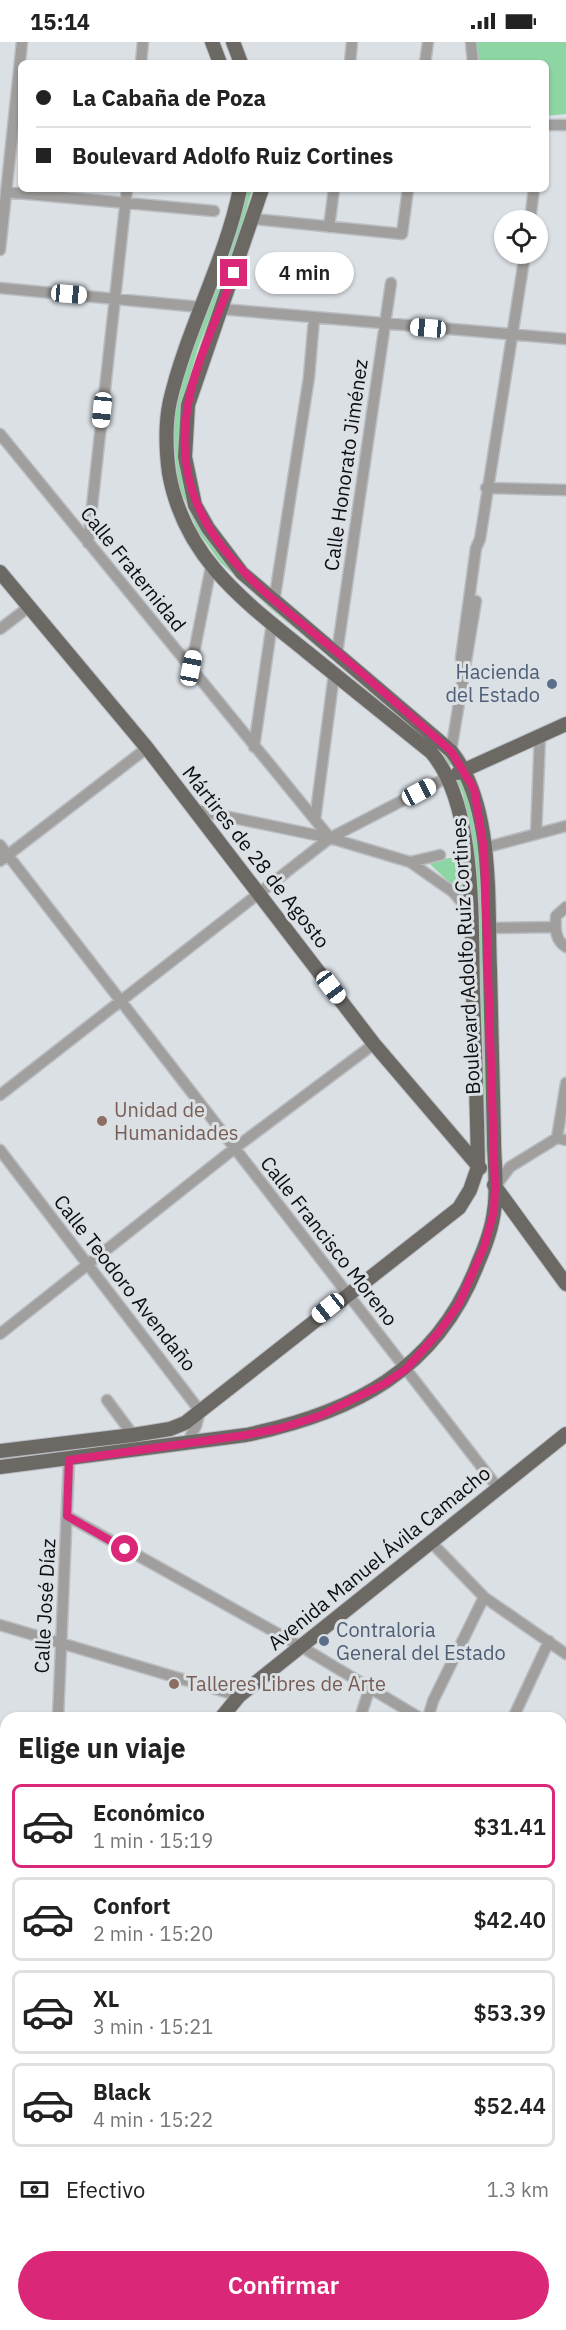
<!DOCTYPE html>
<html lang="es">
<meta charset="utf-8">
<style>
:root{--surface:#fff;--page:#f2f2f2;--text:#222;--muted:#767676;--line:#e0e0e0;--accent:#db2777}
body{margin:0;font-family:"IBM Plex Sans",sans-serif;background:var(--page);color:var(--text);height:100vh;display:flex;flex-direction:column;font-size:22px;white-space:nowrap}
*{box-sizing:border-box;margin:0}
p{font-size:20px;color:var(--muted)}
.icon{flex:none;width:33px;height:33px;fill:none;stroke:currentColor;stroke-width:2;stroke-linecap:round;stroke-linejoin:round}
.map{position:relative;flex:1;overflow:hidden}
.drawer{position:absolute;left:0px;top:1670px;width:567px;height:620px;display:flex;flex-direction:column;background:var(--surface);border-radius:18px 18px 0 0;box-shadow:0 2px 4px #0004}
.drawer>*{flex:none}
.hud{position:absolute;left:18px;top:18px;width:531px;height:132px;border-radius:9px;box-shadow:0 2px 4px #0004;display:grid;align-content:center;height:132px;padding:0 18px;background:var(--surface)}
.tools{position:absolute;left:494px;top:168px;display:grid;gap:12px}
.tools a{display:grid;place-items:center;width:54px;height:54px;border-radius:50%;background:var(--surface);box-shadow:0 2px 4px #0004;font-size:30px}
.end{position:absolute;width:27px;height:27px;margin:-14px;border:8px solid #db2777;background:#fff;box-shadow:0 0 0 3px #fff}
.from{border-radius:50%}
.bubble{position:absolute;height:42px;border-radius:21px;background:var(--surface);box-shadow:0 2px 4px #0004;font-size:20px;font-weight:600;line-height:42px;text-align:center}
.car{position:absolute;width:18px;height:36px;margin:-18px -9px;border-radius:8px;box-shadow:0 0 4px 2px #0007;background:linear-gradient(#fff 24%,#345 0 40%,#fff 0 76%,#345 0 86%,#fff 0)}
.hud b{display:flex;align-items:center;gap:21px;height:57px;font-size:22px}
.hud b+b{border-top:2px solid var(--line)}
.hud i{width:15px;height:15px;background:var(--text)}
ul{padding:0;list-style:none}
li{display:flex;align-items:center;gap:18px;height:84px;margin:0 12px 9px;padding:0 6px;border:3px solid var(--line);border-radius:9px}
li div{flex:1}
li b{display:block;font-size:22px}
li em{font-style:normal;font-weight:600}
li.current{border-color:var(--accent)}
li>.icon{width:54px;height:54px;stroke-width:1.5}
h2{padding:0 18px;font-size:27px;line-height:72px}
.pay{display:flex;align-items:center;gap:15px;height:66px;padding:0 18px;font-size:22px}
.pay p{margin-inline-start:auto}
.cta{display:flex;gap:12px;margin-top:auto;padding:12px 18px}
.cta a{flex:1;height:69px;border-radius:36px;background:var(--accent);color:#fff;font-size:24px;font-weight:600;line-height:69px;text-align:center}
.status{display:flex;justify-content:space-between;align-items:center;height:42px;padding:0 30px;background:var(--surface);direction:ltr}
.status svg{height:16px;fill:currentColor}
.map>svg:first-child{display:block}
</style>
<div class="status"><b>15:14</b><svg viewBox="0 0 49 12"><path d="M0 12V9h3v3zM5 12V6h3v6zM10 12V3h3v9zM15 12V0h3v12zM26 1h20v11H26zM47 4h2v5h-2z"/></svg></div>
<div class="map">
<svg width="566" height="2288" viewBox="0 0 566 2288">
<rect width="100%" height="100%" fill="#dbe0e5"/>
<path fill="#8dd6a3" d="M475,0H566V72L546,74V21H478Z
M246,147H252L235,210L198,306L187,345L179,388L184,441L201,485L455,721L449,724L420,689L272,568L220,520L197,488L178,442L173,388L179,342L229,208Z
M464,734L476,779L490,975L495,1121L486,1110L482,975L467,779L463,752L457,739Z
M461,814L462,853L428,820Z
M566,1916V2185L561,2194V1928Z"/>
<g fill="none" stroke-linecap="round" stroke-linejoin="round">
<defs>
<path id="minor" d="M471,0L473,21
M141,21L143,0
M350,21L352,0
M425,21L428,0
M546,83H566
M6,150L214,169
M254,177L402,192L408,147
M530,178L534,147
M329,185L334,147
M0,208L22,0
M0,246L200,265
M221,267L566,297
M0,392L330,796
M486,446L566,448
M88,501L127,147
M274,560L309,335L314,277
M0,587L30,564
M337,611L391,241
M464,625L461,616L476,506L480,497L525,212
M191,626L211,525
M254,705L272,581
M451,709L476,559
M196,768L330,796L410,820L453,850L471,871
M315,778L334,632
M536,792L540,694
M0,803L498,1446
M484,806L566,784
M0,819L147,706
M410,820L440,813
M566,865L556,874C555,887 555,898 566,905
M488,886L555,885
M0,1053L330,796L448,735
M557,1096L566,1041
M0,1108L200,1369L196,1384L187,1401
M495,1145L510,1125L557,1096L566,1098
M0,1292L235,1106L374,1002
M107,1358L133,1393
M67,1474L300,1604L420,1676
M430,1499L484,1555L566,1612
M0,1583L239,1654
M58,1676L69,1418
M360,1676L370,1645
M428,1676L433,1659L484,1555
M513,1676L549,1599
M0,1744H6
M0,1760H6
M561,1801L566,1802
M561,1828L566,1820
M0,1846L6,1847
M0,1865H6
M0,1973L6,1974
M0,2125L6,2126
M562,2203L566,2227
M561,2238H566
M127,2288L132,2283
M324,2288L330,2283
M499,2288L502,2283
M517,2288L521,2283"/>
<path id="major" d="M212,0L220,21
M233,0L241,21
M0,530L147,706L374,1002L480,1126
M458,731L566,682
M494,1143L566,1242
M0,1409L133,1393L170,1387L185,1381L459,1166L470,1148L478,1125C477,1067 475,1008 473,950C471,882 477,763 431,710C390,677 348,643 307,610C244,559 184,516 169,431C166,408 165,382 170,359C187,286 225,220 240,147
M0,1425L246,1393C352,1371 437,1329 478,1221C485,1205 492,1187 494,1169C498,1146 494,1120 494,1097C493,1040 491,984 490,928C487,861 495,764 451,709L242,531L208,486L195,463L185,415L188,363L262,147
M221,1676L239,1654L566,1392
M0,2236L6,2209
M427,2283L433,2288"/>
</defs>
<use href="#minor" stroke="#babec3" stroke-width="13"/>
<use href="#major" stroke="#babec3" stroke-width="16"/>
<use href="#minor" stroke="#a19f9d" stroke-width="10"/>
<use href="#major" stroke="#6c6965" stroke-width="14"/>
</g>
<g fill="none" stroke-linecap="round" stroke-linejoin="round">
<path stroke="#db2777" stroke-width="8" d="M125,1507L67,1474L69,1418L246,1393L281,1386L319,1374L384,1342L406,1327L439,1290L459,1262L484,1205L494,1169L495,1145L484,807L474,747L451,709C413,676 376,643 338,611C256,543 166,485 188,363C195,320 219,273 234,231"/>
</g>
<g fill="#5c6f8a" stroke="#dbe0e5" stroke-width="2">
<circle cx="552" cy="642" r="6"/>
<circle cx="324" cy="1599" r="6"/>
</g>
<g fill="#8d6e63" stroke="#dbe0e5" stroke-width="2">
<circle cx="102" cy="1079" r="6"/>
<circle cx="174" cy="1642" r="6"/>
</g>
<g text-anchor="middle" stroke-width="6" stroke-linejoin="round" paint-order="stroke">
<g font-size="20" fill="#0c0d0f" stroke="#dbe0e5">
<text transform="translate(346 423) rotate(-82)" y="7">Calle Honorato Jiménez</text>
<text transform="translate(133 527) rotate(51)" y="7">Calle Fraternidad</text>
<text transform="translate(256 815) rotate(52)" y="7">Mártires de 28 de Agosto</text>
<text transform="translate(466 914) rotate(-93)" y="7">Boulevard Adolfo Ruiz Cortines</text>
<text transform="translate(329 1199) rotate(52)" y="7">Calle Francisco Moreno</text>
<text transform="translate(125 1241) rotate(52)" y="7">Calle Teodoro Avendaño</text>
<text transform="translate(379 1516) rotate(-39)" y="7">Avenida Manuel Ávila Camacho</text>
<text transform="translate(45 1564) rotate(-87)" y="7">Calle José Díaz</text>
</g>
<g font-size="20" fill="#4e5e75" stroke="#dbe0e5" text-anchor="end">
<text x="540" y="637">Hacienda<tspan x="540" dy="23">del Estado</tspan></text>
<text x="336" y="1595" text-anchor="start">Contraloria<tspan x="336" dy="23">General del Estado</tspan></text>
</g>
<g font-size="20" fill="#785e54" stroke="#dbe0e5" text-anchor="start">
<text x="114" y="1075">Unidad de<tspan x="114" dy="23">Humanidades</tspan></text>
<text x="186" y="1649">Talleres Libres de Arte</text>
</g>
</g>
</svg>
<div class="tools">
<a><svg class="icon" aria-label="locate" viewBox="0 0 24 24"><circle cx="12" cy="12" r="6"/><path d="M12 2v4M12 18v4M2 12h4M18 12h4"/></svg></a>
</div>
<i class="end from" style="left:125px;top:1507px"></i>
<i class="end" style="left:234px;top:231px"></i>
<div class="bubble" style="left:255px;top:210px;width:99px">4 min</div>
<i class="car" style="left:69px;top:252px;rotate:95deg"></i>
<i class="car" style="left:428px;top:286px;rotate:275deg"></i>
<i class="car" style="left:102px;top:368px;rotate:186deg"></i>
<i class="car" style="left:191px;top:626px;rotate:11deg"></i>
<i class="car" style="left:419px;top:750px;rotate:62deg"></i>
<i class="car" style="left:331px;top:945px;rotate:143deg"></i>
<i class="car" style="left:328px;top:1266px;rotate:231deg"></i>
<div class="hud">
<b><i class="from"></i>La Cabaña de Poza</b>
<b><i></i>Boulevard Adolfo Ruiz Cortines</b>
</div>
<section class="drawer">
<h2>Elige un viaje</h2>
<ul>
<li class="current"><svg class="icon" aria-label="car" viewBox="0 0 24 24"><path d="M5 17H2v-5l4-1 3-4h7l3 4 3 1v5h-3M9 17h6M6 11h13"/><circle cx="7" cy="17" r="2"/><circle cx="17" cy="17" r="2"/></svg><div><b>Económico</b><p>1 min · 15:19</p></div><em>$31.41</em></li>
<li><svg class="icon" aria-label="car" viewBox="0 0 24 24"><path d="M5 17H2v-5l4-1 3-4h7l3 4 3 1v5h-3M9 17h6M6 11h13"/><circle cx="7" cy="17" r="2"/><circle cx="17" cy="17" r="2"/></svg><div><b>Confort</b><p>2 min · 15:20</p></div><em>$42.40</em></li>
<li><svg class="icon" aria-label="car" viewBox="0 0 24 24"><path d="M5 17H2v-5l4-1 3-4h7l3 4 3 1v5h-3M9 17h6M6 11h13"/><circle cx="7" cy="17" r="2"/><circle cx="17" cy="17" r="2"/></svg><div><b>XL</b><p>3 min · 15:21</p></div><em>$53.39</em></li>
<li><svg class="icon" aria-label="car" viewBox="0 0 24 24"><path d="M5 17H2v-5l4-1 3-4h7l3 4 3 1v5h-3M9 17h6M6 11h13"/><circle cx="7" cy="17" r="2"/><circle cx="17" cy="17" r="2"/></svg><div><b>Black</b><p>4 min · 15:22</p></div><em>$52.44</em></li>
</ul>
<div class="pay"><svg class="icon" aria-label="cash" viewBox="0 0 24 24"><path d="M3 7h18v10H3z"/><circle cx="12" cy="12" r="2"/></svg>Efectivo<p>1.3 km</p></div>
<div class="cta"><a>Confirmar</a></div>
</section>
</div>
